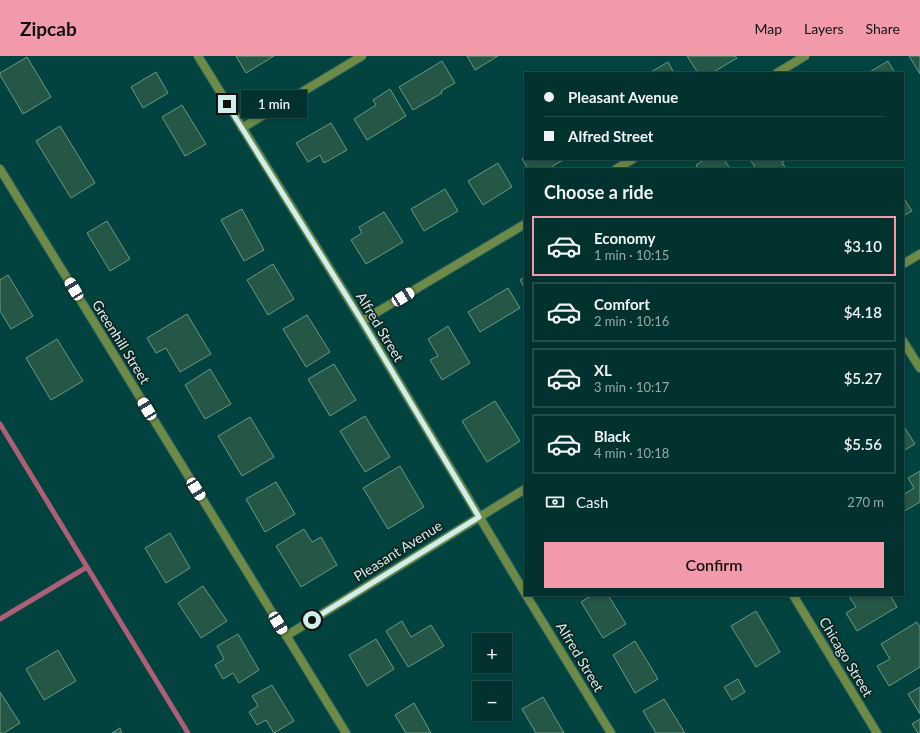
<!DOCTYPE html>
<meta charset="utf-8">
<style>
:root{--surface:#02322f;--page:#103e3b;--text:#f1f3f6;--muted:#96aaaa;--line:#234d4b;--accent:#f39aaa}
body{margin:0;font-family:Lato,sans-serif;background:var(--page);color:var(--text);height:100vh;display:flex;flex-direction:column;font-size:15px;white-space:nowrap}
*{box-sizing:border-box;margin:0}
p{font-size:13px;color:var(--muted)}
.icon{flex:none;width:22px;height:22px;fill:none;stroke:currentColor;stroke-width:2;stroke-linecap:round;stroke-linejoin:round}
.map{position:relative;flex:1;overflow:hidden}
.details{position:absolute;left:524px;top:112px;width:380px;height:428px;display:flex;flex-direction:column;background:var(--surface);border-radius:0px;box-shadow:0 2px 6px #0003,0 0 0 1px var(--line)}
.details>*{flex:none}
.banner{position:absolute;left:524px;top:16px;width:380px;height:88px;border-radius:0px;box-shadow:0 2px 6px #0003,0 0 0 1px var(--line);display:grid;align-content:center;height:88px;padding:0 20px;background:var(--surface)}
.buttons{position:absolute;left:472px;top:577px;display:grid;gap:8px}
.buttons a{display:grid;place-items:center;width:40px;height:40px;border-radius:0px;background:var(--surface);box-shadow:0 2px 6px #0003,0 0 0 1px var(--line);font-size:20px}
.end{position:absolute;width:18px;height:18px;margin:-9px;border:5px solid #d2eeea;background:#111;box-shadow:0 0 0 2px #111}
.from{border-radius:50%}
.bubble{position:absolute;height:28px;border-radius:0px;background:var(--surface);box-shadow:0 2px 6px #0003,0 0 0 1px var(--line);font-size:13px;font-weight:600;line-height:28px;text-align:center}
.car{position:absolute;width:12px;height:24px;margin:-12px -6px;border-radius:5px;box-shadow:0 0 3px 1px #0007;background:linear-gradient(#fff 24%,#345 0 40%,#fff 0 76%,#345 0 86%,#fff 0)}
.banner b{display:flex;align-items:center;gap:14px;height:38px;font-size:15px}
.banner b+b{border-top:1px solid var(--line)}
.banner i{width:10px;height:10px;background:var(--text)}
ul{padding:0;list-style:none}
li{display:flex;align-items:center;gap:12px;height:60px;margin:0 8px 6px;padding:0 12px;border:2px solid var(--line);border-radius:0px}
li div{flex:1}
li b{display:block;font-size:15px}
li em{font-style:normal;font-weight:600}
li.current{border-color:var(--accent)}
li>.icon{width:36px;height:36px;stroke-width:1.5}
h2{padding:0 20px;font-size:18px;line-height:48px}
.pay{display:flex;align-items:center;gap:10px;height:44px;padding:0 20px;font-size:15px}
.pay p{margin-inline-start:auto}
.button{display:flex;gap:8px;margin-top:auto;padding:8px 20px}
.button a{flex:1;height:46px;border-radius:0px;background:var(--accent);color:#111;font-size:16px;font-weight:600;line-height:46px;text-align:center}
header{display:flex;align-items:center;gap:24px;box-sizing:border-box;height:56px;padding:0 20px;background:var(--accent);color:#111}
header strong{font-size:19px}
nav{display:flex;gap:22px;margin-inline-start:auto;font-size:14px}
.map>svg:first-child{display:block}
</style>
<header>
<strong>Zipcab</strong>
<nav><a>Map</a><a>Layers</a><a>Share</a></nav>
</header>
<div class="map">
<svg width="920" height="677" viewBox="0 0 920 677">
<rect width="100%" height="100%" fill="#03433f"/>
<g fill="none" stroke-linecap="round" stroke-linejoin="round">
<path stroke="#ab6078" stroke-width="5" d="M0,368L188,677
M0,563L87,511"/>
</g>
<path fill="#255746" stroke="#699986" d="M236,0H274L246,17Z
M467,0H498L475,14Z
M687,0H735L737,2L712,17H698Z
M909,0H920V18Z
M27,1L51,41L23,58L0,19V17Z
M442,5L455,27L441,35L442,37L413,54L399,31Z
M888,5L895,17H868Z
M668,6L674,17H649Z
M156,16L168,37L143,52L131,31Z
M390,33L406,60L367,84L354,63L376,49L373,44Z
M182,49L206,88L185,100L162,61Z
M331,67L347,94L324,107L320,99L308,106L296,87Z
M60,70L95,127L71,142L36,85Z
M525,101V103H565L548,113H528L522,103Z
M706,103H724L730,113H698L696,109Z
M750,103H788L782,106L786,113H756Z
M498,107L512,131L483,149L468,125Z
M445,133L458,155L424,175L411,153Z
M903,141L912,155L903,160Z
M242,153L264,194L244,205L221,164Z
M384,156L403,186L366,208L351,184L362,177L359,171Z
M107,165L130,203L110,215L87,177Z
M273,208L294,243L268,259L247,224Z
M8,219L33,260L11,273L0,255V224Z
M525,221V233L520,224Z
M508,232L520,252L480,276L468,256Z
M187,258L211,298L180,316L166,292L156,297L147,282Z
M307,259L330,296L306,311L283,273Z
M448,270L470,307L442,324L430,304L438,300L428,283Z
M57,283L83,325L51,344L26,302Z
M334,308L356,344L330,360L308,323Z
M210,313L231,348L205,363L185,329Z
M495,345L520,385L487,406L462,365Z
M365,360L390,401L365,416L340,375Z
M250,361L274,401L242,420L218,380Z
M903,369L915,388L903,395Z
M400,410L424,451L388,473L363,432Z
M920,415V446L903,456V439L914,432L908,422Z
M276,426L295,458L265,476L246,443Z
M304,473L312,486L321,481L337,509L301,531L276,490Z
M170,477L190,512L166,527L145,492Z
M203,530L227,565L201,582L178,547Z
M592,539H608L626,568L603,582L581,546Z
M848,539H890L897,551L857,575L846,557L856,551Z
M756,555L780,596L756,611L731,570Z
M402,565L411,581L431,569L444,590L408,611L386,575Z
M917,566L920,571V611L889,630L877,610L890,603L881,588Z
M238,578L259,614L239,627L233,617L223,623L215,609L224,603L217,590Z
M376,583L394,613L367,630L349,599Z
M635,585L658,623L635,637L613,599Z
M58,594L76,625L44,644L26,613Z
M738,623L745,636L732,644L724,631Z
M272,629L294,665L274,677L266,664L257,669L249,656L258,650L252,640Z
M920,631V658L908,638Z
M0,636L20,667L4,677H0Z
M543,641L564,677H536L522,653Z
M664,643L685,677H656L643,655Z
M414,647L431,677H406L395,659Z
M920,663V677H918L912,668Z
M120,672L122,677H112Z"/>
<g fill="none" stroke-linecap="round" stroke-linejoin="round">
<defs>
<path id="minor" d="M198,0L362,265L525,537
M777,17L805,0
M242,72L362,0
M0,113L346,677
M616,113L633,103
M903,208L920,198
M362,265L525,168
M903,285L920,312
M526,539L611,677
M793,539L877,677
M286,580L525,433"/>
</defs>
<use href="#minor" stroke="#28625e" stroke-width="10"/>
<use href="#minor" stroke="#6e8a48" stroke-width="8"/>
</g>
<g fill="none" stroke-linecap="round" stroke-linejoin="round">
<path stroke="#d2eeea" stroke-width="5" d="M227,48L362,265L479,461L312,564"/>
</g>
<g text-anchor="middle" stroke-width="3.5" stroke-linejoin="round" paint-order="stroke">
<g font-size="14" fill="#d2eeea" stroke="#0e2523">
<text transform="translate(380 271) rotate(59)" y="5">Alfred Street</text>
<text transform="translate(121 286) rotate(58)" y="5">Greenhill Street</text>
<text transform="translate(398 495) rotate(-32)" y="5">Pleasant Avenue</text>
<text transform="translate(580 601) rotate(59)" y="5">Alfred Street</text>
<text transform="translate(846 601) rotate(59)" y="5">Chicago Street</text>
</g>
</g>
</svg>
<div class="buttons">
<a>+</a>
<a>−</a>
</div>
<i class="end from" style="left:312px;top:564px"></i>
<i class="end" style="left:227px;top:48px"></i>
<div class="bubble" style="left:241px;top:34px;width:66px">1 min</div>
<i class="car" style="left:74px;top:233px;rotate:329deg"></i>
<i class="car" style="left:403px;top:241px;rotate:59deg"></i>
<i class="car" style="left:147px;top:353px;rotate:329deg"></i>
<i class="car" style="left:196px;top:433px;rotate:148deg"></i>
<i class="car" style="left:278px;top:567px;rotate:149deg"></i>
<div class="banner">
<b><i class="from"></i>Pleasant Avenue</b>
<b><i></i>Alfred Street</b>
</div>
<section class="details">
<h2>Choose a ride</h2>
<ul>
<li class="current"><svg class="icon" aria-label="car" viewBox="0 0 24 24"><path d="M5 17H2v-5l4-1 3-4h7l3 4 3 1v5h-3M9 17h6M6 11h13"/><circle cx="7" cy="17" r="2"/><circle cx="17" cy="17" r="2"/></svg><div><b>Economy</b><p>1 min · 10:15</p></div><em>$3.10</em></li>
<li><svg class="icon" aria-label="car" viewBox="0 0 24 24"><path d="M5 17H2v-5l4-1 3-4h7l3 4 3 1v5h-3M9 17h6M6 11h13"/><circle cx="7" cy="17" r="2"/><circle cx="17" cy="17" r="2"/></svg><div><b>Comfort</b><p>2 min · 10:16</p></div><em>$4.18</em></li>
<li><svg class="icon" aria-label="car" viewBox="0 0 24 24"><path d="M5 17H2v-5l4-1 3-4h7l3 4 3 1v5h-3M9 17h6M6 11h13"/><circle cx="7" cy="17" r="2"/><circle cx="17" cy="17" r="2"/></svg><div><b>XL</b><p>3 min · 10:17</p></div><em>$5.27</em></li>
<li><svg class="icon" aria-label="car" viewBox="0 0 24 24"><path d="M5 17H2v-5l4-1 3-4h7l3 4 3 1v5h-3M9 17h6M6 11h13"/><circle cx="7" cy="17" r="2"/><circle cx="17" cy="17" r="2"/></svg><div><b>Black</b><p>4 min · 10:18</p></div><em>$5.56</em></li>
</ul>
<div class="pay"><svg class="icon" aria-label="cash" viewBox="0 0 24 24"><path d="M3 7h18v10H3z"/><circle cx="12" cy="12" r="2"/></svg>Cash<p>270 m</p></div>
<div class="button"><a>Confirm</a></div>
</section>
</div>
